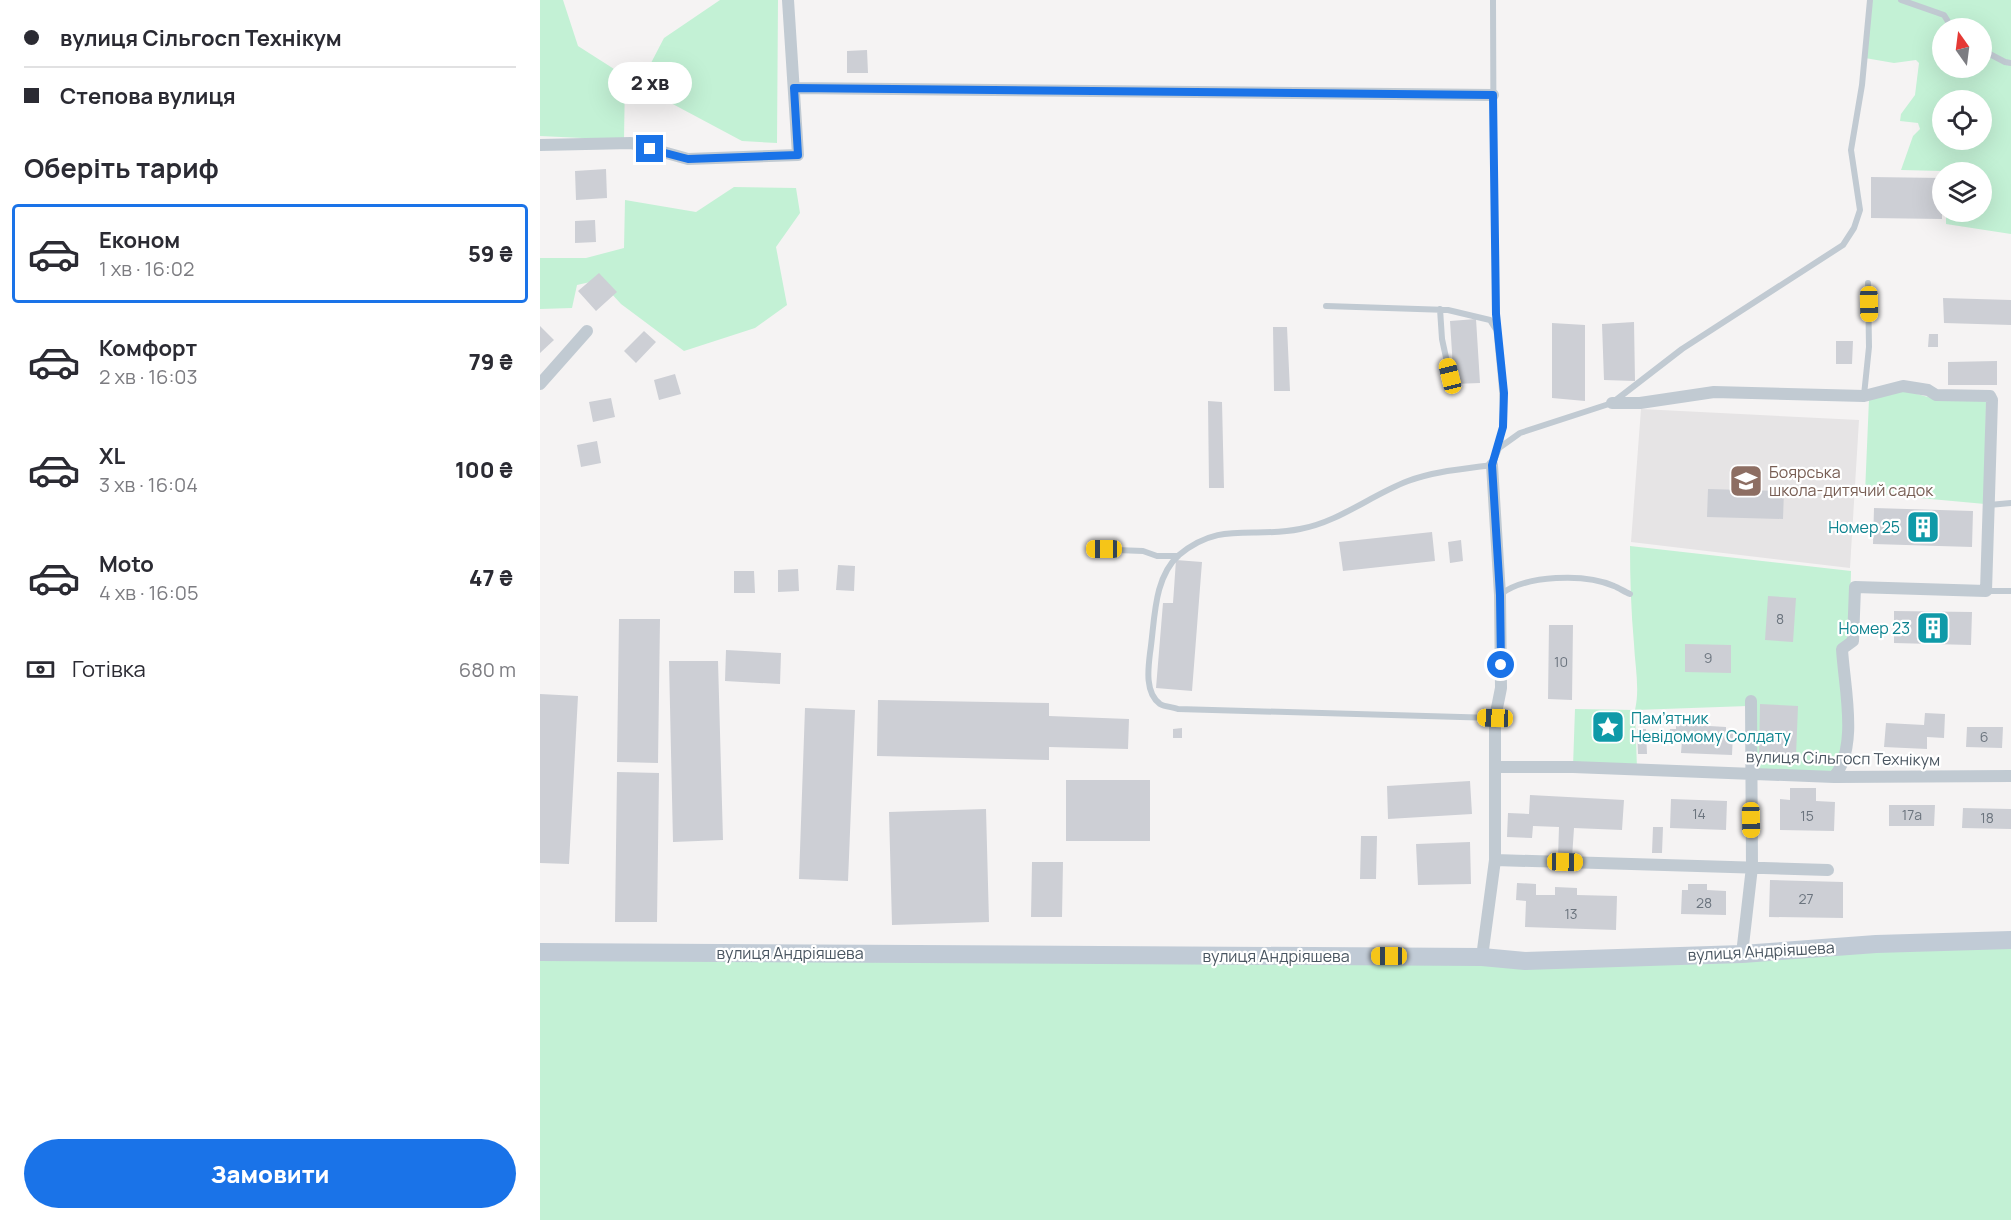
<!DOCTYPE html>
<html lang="uk">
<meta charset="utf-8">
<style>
:root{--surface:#fff;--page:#f2f2f3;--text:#2b2b33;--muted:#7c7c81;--line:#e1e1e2;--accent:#1a73e8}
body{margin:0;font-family:Manrope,sans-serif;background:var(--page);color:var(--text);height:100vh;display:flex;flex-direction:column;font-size:22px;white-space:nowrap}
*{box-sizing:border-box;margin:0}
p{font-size:20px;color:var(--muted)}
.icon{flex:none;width:33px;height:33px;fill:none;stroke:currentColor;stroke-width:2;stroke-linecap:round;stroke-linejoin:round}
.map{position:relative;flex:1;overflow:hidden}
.details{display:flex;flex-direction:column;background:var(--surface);width:540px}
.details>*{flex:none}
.hud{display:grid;align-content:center;height:132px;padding:0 24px;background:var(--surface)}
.needle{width:39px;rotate:346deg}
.controls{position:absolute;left:1392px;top:18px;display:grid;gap:12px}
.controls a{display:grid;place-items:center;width:60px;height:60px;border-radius:50%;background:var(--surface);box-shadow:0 6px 24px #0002;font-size:30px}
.end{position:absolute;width:27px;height:27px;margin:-14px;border:8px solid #1a73e8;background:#fff;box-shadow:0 0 0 3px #fff}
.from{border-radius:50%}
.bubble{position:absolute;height:42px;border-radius:21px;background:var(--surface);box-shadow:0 6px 24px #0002;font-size:20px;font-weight:800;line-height:42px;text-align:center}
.car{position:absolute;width:18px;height:36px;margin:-18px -9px;border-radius:8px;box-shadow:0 0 4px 2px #0007;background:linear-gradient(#f5c518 24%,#345 0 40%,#f5c518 0 76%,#345 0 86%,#f5c518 0)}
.hud b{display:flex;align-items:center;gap:21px;height:57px;font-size:22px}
.hud b+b{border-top:2px solid var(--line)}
.hud i{width:15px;height:15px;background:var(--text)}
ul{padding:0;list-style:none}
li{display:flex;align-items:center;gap:18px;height:99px;margin:0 12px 9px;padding:0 12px;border:3px solid transparent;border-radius:6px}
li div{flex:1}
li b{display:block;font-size:22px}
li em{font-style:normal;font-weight:800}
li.on{border-color:var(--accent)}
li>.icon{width:54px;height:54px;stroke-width:1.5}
h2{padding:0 24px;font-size:27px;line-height:72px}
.pay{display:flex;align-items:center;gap:15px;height:66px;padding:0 24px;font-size:22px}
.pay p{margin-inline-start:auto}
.action{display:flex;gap:12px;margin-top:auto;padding:12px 24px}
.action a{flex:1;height:69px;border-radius:36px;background:var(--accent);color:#fff;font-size:24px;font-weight:800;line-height:69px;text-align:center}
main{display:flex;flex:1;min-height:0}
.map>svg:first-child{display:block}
</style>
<main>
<section class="details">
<div class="hud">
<b><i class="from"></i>вулиця Сільгосп Технікум</b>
<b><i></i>Степова вулиця</b>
</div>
<h2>Оберіть тариф</h2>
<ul>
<li class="on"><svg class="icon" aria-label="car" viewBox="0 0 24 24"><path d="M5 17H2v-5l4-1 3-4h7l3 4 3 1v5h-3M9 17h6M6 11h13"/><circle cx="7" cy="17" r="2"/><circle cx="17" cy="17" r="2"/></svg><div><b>Економ</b><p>1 хв · 16:02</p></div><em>59 ₴</em></li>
<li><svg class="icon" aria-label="car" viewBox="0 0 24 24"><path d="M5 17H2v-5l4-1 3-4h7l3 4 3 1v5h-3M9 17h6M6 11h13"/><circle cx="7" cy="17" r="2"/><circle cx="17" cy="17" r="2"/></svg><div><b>Комфорт</b><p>2 хв · 16:03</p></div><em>79 ₴</em></li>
<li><svg class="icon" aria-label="car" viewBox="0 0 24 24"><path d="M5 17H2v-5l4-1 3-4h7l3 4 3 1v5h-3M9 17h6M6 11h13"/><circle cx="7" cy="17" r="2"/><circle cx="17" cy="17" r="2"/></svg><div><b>XL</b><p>3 хв · 16:04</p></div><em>100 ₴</em></li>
<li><svg class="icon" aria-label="car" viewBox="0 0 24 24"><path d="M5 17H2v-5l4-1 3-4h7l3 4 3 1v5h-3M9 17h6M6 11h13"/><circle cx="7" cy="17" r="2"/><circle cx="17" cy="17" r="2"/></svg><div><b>Moto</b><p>4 хв · 16:05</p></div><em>47 ₴</em></li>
</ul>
<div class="pay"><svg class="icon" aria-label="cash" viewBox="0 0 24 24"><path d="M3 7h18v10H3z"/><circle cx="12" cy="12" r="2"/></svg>Готівка<p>680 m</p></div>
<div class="action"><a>Замовити</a></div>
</section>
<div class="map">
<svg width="1471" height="1220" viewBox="0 0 1471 1220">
<rect width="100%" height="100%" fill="#f5f3f3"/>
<path fill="#e6e4e5" d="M1101,409L1319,420L1310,568L1091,542Z"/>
<path fill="#c3f1d5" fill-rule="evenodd" d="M0,0H23L38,46L85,76L84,140L0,136Z
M180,0H238L237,143L202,141L99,86L124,38Z
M1330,0H1471V234L1406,224V212H1442V172L1361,170L1373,136L1380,129L1378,123L1360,121L1361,114L1375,95L1379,63L1376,60L1354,63L1325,58ZM1402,28H1442V68H1402ZM1402,100H1442V140H1402Z
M194,187L256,188L260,213L236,247L247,305L215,328L144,351L81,304L59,280L37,285L32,308L0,309V258H46L84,248L85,200L156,212Z
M1359,389L1395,399L1446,400L1445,504L1325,493L1329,399Z
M1090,546L1311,571L1309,641L1302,650L1308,740L1294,777L1211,773L1208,706L1095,710L1097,769L1033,767L1035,709L1095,710C1100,688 1095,667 1094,644C1091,611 1090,579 1090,546Z
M1471,942V1220H0V952L942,957Z"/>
<path fill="#cdcfd5" d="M327,50L328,73H307V51Z
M66,169L67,198L36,200L35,171Z
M1331,177L1402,178V219L1331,218Z
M55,220L56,242L35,243V221Z
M59,273L77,292L56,311L38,291Z
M1403,298L1471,300V325L1404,323Z
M936,319L940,383L914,384L910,321Z
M1094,322L1095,381L1064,380L1062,324Z
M1012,323L1045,325V401L1012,398Z
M0,326L14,340L0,353Z
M733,327H747L750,391H734Z
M104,331L116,342L96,363L84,351Z
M1389,334H1398V347H1388Z
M1296,341H1313L1312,364H1296Z
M1457,361V385H1408V362Z
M135,374L141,394L119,400L114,380Z
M71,398L75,417L53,422L49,402Z
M668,401L682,402L684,488H669Z
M57,441L61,463L41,467L37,445Z
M1168,489L1244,491L1243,519L1167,517Z
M1334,508L1433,511L1432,547L1333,544Z
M892,532L895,561L803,571L799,542Z
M921,540L923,561L910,563L908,542Z
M636,560L662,562L652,691L616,688L623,603H633Z
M298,565L315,566L314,591L296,590Z
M258,569L259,591L238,592V570Z
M194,571H214L215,593H194Z
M1228,596L1256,598L1253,642L1225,640Z
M1354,611L1432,612L1431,645L1354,643Z
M79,619H120L118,763L77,762Z
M1009,625H1033L1032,700L1008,699Z
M1145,644L1191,645V673L1145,672Z
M186,650L241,653L240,684L185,681Z
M129,661H178L183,840L133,842Z
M0,694L38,696L29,864L0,863Z
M338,700L509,703V716L589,719L588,749L509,747V760L337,756Z
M1220,704L1258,706L1256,755L1219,753Z
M265,708L315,710L308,881L259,879Z
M1385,713L1405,714L1404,738L1387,737V749L1344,747L1346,723L1384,725Z
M1136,724L1186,727V733H1193L1192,755L1141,753L1142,740L1129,739L1130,729H1136Z
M1427,727H1463L1462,748L1426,747Z
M642,728V738H633V729Z
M1097,729H1106L1107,754H1098Z
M77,772L119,773L117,922H75Z
M526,780H610V841H526Z
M930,781L932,814L848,819L847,786Z
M1250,788H1276V801L1295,802L1294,831L1240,830V799L1250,800Z
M990,795L1084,800L1082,830L1034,828L1032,858L1018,857L1019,827L993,826L992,838L967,837L968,813L989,814Z
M1131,799L1187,801L1186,830L1130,828Z
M1349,805H1395L1394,826H1349Z
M1423,808L1471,809V829L1422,828Z
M446,809L449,922L352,925L349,812Z
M1113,827H1123L1122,853H1112Z
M821,836H837L836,879H820Z
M930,842L931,884L878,885L876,844Z
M492,862H523L522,917H491Z
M1230,880L1303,882V918L1229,917Z
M977,883L996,884V895H1015V887L1037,888V895L1077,896L1076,930L985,927L986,901L976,900Z
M1148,884H1167V890L1186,891V915L1141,914L1142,890H1148Z"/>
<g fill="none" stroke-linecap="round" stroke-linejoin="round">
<path stroke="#c1cad2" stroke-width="6" d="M953,0C953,104 954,208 956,312C956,358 969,402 959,448
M1361,0L1404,15L1412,28
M1442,50L1465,62L1471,63
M786,306L908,310L950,320L955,328
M900,309L902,339L910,376
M1324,395L1329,347L1328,283
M1449,505L1471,503
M549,549L603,551L617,556H638
M1446,591H1471
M961,594C986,575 1045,573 1074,586C1079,588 1085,592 1090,594
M955,718L638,709C633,707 625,707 620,704C605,693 608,669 610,653C615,621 613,578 639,555C681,520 713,539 760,529C799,522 831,495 868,481C895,471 924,469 952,465L959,448L980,433L1072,403L1142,349L1303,245L1314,228L1320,210L1311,150L1322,85L1330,0"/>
<path stroke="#c1cad2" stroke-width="12" d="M254,88L953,95
M0,145L91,143L148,159L258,155L248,0
M0,384L47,331
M1072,403H1100L1174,392L1324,396L1363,386L1388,390L1396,395L1450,396L1452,400L1446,591L1315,587L1313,641L1302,649C1304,686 1319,747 1294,777
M955,767H1033L1294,777L1471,776
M955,860L1288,870
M1202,954L1212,867L1211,701
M942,957L955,860V718L961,688L960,595L952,465"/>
<path stroke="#c1cbd6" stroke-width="18" d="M0,952L942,957L985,961L1202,954L1336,944L1471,940"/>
</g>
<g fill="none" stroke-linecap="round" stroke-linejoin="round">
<path stroke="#1a73e8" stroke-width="8" d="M110,149L148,159L258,155L254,88L953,95L956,314L964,393L963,427L952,465L960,595L961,665"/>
</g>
<defs>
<symbol id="school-square" viewBox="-11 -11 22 22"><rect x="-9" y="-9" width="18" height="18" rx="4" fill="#8d6e63" stroke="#fff"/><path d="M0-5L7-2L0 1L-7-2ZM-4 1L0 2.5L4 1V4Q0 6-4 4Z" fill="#fff"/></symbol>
<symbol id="building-square" viewBox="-11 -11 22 22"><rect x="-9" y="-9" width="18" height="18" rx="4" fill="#0f9aa8" stroke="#fff"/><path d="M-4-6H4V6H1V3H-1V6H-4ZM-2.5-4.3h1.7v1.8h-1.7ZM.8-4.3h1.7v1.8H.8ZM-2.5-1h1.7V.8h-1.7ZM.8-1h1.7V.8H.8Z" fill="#fff"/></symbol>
<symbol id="sight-square" viewBox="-11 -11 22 22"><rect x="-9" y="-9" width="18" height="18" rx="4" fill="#0f9aa8" stroke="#fff"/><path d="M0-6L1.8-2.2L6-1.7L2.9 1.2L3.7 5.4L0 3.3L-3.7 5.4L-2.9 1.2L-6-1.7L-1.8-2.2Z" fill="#fff"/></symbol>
</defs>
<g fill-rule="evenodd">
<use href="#school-square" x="1187" y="462" width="38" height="38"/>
<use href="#building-square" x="1364" y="508" width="38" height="38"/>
<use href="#building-square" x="1374" y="609" width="38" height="38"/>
<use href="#sight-square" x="1049" y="708" width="38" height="38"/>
</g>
<g text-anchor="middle" stroke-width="4.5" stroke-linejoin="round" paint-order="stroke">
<g font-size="14" fill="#6b747e">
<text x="1240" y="624">8</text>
<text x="1168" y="663">9</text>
<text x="1021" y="667">10</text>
<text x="1444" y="742">6</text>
<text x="1159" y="819">14</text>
<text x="1372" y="820">17а</text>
<text x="1267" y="821">15</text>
<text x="1447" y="823">18</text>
<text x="1266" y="904">27</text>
<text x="1164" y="908">28</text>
<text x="1031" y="919">13</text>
</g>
<g font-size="16" fill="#785e54" stroke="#fff" text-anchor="start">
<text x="1229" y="478">Боярська<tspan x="1229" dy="18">школа-дитячий садок</tspan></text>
</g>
<g font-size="16" fill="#0d838f" stroke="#fff" text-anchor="end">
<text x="1360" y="533">Номер 25</text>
<text x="1370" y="634">Номер 23</text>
<text x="1091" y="724" text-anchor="start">Пам’ятник<tspan x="1091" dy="18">Невідомому Солдату</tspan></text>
</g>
<g font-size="16" fill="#4a5661" stroke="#fff">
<text transform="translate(1303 758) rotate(1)" y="6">вулиця Сільгосп Технікум</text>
<text transform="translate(1221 951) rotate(-3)" y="6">вулиця Андріяшева</text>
<text x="250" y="959">вулиця Андріяшева</text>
<text x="736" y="962">вулиця Андріяшева</text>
</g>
</g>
</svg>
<div class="controls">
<a><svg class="needle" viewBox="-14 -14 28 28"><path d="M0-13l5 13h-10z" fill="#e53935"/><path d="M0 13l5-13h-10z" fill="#7c7c81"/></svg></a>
<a><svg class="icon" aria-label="locate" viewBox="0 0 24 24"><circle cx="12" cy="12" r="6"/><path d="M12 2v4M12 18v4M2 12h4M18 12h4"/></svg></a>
<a><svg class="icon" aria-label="layers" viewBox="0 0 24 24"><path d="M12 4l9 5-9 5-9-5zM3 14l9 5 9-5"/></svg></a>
</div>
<i class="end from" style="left:961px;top:665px"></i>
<i class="end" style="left:110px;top:149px"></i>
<div class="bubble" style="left:68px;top:62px;width:84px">2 хв</div>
<i class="car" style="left:1329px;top:304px;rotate:179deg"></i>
<i class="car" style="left:910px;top:376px;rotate:346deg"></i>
<i class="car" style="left:564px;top:549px;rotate:270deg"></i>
<i class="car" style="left:955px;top:718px;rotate:272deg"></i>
<i class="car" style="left:1211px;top:820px;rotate:179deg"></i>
<i class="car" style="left:1025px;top:862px;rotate:91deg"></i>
<i class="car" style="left:849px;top:956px;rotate:270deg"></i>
</div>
</main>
